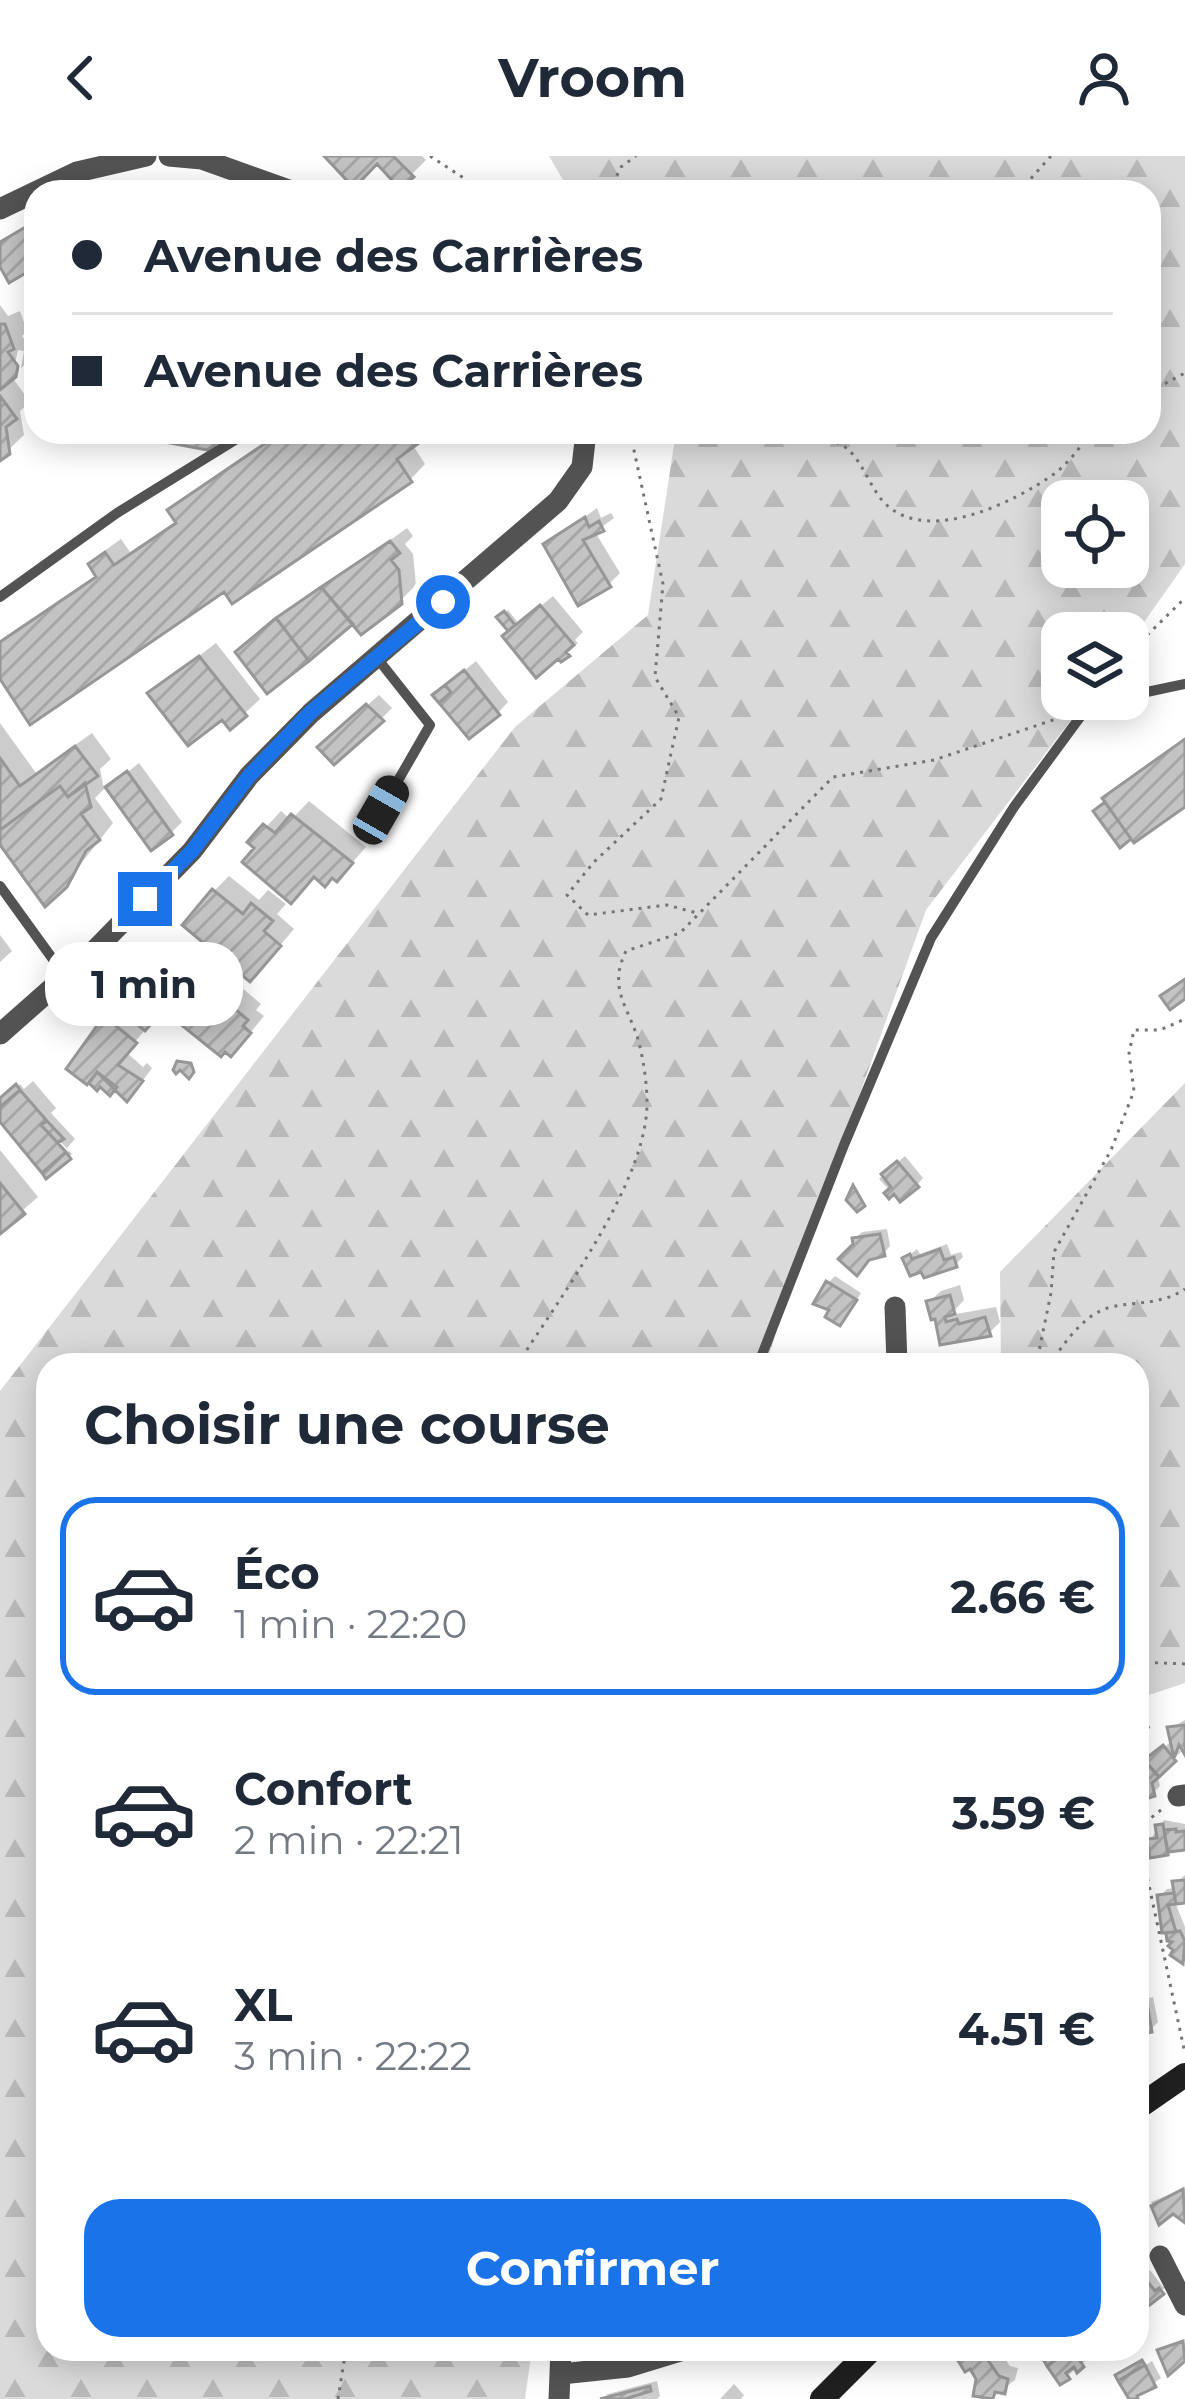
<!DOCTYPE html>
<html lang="fr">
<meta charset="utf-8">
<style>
:root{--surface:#fff;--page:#f2f2f3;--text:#1f2937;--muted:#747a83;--line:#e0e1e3;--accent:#1a73e8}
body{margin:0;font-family:Montserrat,sans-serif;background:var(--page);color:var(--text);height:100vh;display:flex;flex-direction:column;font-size:45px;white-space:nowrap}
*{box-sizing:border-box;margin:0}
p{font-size:39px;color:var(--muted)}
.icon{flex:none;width:66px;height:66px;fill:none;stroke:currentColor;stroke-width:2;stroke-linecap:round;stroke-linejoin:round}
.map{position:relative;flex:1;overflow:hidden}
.sheet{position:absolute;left:36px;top:1197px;width:1113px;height:1008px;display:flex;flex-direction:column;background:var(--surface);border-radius:36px;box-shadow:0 6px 30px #0003}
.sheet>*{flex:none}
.banner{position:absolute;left:24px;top:24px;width:1137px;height:264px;border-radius:36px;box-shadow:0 6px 30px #0003;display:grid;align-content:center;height:264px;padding:0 48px;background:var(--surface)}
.fabs{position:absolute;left:1041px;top:324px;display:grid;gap:24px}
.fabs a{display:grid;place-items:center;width:108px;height:108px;border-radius:24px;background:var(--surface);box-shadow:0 6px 30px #0003;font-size:60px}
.end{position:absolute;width:54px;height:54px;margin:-27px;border:15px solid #1a73e8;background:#fff;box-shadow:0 0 0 6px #fff}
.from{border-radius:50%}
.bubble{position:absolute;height:84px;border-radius:36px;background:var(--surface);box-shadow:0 6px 30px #0003;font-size:39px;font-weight:700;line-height:84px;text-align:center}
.car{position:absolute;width:36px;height:72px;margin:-36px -18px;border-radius:15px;box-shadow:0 0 9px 3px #0007;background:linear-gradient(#222 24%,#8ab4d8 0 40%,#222 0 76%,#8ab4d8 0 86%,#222 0)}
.banner b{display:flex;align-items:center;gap:42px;height:114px;font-size:45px}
.banner b+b{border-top:3px solid var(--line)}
.banner i{width:30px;height:30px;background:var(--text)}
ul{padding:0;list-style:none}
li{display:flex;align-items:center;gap:36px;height:198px;margin:0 24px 18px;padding:0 24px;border:6px solid transparent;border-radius:36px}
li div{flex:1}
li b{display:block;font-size:45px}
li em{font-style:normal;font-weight:700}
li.current{border-color:var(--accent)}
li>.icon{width:108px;height:108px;stroke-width:1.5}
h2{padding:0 48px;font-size:54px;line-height:144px}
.cta{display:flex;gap:24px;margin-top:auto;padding:24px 48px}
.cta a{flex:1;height:138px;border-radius:36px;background:var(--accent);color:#fff;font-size:48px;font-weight:700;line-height:138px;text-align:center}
header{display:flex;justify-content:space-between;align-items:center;height:156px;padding:0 48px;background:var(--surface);font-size:54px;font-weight:700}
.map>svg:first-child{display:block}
</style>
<header><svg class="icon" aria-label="back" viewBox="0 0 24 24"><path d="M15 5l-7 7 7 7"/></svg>Vroom<svg class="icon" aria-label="person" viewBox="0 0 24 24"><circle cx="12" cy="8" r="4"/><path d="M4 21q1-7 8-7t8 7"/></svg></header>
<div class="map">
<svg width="1185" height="2243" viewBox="0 0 1185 2243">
<defs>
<pattern id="forest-firs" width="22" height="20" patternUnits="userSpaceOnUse" patternTransform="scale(3)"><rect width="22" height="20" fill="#dadada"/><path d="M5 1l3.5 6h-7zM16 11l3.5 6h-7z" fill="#b9b9b9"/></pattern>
<pattern id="building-hatch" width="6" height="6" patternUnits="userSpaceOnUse" patternTransform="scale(3)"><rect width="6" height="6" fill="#c3c3c3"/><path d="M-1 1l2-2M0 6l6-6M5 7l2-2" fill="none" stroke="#a6a6a6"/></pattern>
</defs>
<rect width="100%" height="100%" fill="#fff"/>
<path fill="url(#forest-firs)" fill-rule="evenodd" d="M549,0H1185V408L1128,489V477H1062V543H1087L926,754L790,1131L766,1209H48V2193H532L525,2243H0V1235L515,571L648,459L676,276H1149V36H570ZM1062,345H1128V411H1062Z
M1185,927V1527L1137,1543V1209H1001L1000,1116Z"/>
<path fill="#0003" fill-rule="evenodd" d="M329,0H422L426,4L401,29L377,4Z
M36,63V108L0,105V85Z
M0,149L8,160L20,155L27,175L22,180L32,193L31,203L21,212L24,195L18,194L12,221L30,246L20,255L24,279L0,302Z
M279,276H429L412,288L425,308L410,324L225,432L0,518V484L98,418L91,408L107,393L121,383L130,396L178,364L171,355L186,340Z
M597,352L601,362L611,357L614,362L595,376L620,417L609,428L547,389Z
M407,372L413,380L405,388L413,398L416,429L400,445L352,464L250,486Z
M553,440L583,476L575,484L578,487L561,502L511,475L500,461L508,454L519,468Z
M216,487L260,543L244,558L222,559L151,537Z
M476,505L508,546L498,557L460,518Z
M379,539L392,552L381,563L332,580Z
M0,567L36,617L92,577L111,603L100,613L104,633L95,642L113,667L64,729L0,685Z
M1185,582V647L1121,687L1106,642Z
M139,607L182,666L171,677L109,631Z
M309,645L366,691L352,707L315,718L252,686L281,655L291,664Z
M229,720L259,744L268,734L286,748L277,758L294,773L265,807L214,735Z
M0,779L12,795L0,806Z
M171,800L186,812L195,802L209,815L215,809L261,848L256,854L264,860L246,882L165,851L126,896L143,911L147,907L152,912L138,931L101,927L97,931L89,923L107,862L148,813L153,818Z
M33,925L56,952L51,957L75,983L67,992L72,998L47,1019L0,961V945L20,928L24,933ZM34,957L69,995L65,1000L29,961Z
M0,994L38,1041L0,1074Z
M905,1000L923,1022L917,1029L890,1035L879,1023Z
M887,1073L890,1090L884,1097L856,1089L855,1083L862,1076Z
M947,1088L951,1099L961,1096L963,1101L956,1108L905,1103L917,1093L920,1098Z
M835,1120L861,1137L847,1159L833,1153L828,1127Z
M960,1129L964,1144L950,1159L996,1151L1000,1166L989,1177L942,1186L929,1146L941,1135Z
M850,1200L851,1207L859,1209H835L841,1202Z
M1185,1564V1588H1174L1181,1596L1157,1618L1160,1630L1153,1637L1140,1617L1172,1584L1170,1572Z
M1164,1664L1185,1668V1691L1152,1698L1150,1684Z
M1185,1719V1745L1175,1746L1185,1771V1806L1174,1798L1180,1781L1170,1782L1160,1740L1167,1733L1177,1732L1176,1727Z
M1153,1841L1158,1866L1151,1873L1137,1876V1845Z
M1185,2032V2063L1173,2055L1159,2062L1151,2046Z
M1150,2114L1163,2131L1169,2129L1137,2152V2124Z
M954,2193H998L1010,2210L1018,2212L1015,2224L992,2241Z
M1061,2193H1083L1089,2202L1061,2225L1047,2204Z
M1152,2205L1161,2222L1132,2243L1129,2219Z
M657,2225L660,2240L657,2243H602L608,2238Z
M734,2228L744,2239L741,2243H720Z"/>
<path fill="url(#building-hatch)" stroke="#979797" stroke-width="3" d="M324,0H393L414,21L400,33L377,8L354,32Z
M36,65V111L9,127L0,111V86Z
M0,168H5L14,193L8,196L18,210L16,221L0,234Z
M0,240L17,263L6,271L10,298L0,305Z
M157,276H234L207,294L164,286Z
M282,276H434L397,303L412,326L232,448L224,436L30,569L0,523V486L96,421L88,408L105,396L114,409L176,367L167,354Z
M585,361L589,371L599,365L604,375L583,384L611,431L578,450L543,388Z
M390,385L400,397L391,404L399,414L402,448L361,479L321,431Z
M321,431L353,468L309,505L276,462Z
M540,449L574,489L566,496L570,500L561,506L558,503L536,522L502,480Z
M504,455L515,469L508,475L496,461Z
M276,462L309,505L267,538L235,496Z
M199,500L247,560L230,574L222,564L188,590L147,537Z
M464,514L500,559L469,583L439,547L451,536L445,529Z
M445,529L451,536L439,547L432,539Z
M366,548L384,565L334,609L317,591Z
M1185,583V651L1134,687L1102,642Z
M75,590L98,620L68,641L60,630L0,674V602L20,630Z
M127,615L173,679L151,695L105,631Z
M85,627L91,651L81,658L100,684L86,695L67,731L45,751L0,689V674L60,630L68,641Z
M1105,646L1131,683L1120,692L1093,655Z
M291,658L353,707L337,726L332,722L325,731L314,721L291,748L242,706L254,692L247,686L263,668L275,677Z
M212,733L243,758L251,747L273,765L264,775L281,790L250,826L182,769Z
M154,812L169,825L178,815L193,828L198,822L248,864L243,870L251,877L231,901L225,896L221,901L163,854L145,875L113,848L131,826L138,832Z
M1185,823V843L1170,854L1160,840Z
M104,860L137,887L118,909L143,925L127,946L97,916L87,929L66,913Z
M177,905L191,907L194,916L189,923L180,914L176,918L173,914Z
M97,916L117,931L110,940L100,931L97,935L89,927Z
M16,928L20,934L0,951V942Z
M20,934L47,965L41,969L66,996L42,1017L0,966V951Z
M47,965L64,983L58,987L41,969Z
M66,996L71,1003L46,1023L42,1017Z
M897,1005L919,1031L900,1046L894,1038L889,1043L884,1037L891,1031L881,1018Z
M0,1027L25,1058L0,1078Z
M853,1029L865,1050L857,1056L846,1044Z
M880,1078L885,1100L869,1104L857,1120L838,1103L853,1088L852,1082Z
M940,1093L944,1104L954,1101L957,1111L924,1122L921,1116L910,1120L902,1102L910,1098L912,1103Z
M826,1125L857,1144L840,1170L825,1161L829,1154L813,1148Z
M950,1139L955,1158L945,1161L946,1166L957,1163L959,1168L985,1161L991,1180L940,1189L935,1163L931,1164L926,1145Z
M1185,1569V1599L1179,1589L1174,1602L1167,1571Z
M1163,1589L1176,1605L1159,1621L1144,1604Z
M1147,1607L1159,1621L1152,1627L1155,1640L1146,1643L1141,1642L1137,1615Z
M1163,1668L1168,1699L1150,1702L1147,1683L1157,1682L1155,1669Z
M1176,1673V1676L1185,1675V1694L1168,1696L1164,1674Z
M1185,1724V1747L1176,1748L1172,1725Z
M1174,1737L1176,1748L1168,1749L1176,1776L1162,1777L1157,1739Z
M1180,1775L1185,1785L1183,1808L1170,1799L1173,1794L1168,1790L1172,1786L1167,1785L1166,1777Z
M1147,1846L1152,1876L1137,1879V1848Z
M1183,2033L1185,2067L1173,2058L1159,2069L1151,2050Z
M1142,2119L1155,2135L1159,2132L1164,2138L1137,2159V2123Z
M1183,2185L1185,2205L1168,2220L1157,2194Z
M951,2193H980L999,2220L1008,2223L1005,2238L995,2236L993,2243L973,2240L976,2223L970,2213L965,2216Z
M1058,2193L1064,2198L1047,2210L1043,2203Z
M1061,2193H1072L1084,2211L1077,2217L1074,2211L1066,2217L1070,2223L1060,2229L1047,2210L1064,2198Z
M1142,2204L1145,2209L1118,2225L1115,2219Z
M1145,2209L1156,2231L1137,2240L1138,2243H1129L1118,2225Z
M650,2230L651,2235L625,2243H600Z"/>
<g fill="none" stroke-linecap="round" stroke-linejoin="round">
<path stroke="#757575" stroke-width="3" stroke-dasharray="3 6" stroke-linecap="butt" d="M430,0L485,36
M609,36L621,11L636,0
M1019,36L1051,0
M1149,236L1185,217
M630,276L663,428L655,521L679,561L661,643L594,706L567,739L588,759L667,749L697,757
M757,276C784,292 810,275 838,287C863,298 868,334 889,351C933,387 1016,345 1054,318C1069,307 1080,291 1091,276
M1128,498L1185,442
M517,1209C559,1143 648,1024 647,946C647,929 644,908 640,891C632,854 606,835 626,795L680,777L833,621L934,604L1059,562
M1041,1209L1037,1205L1051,1137L1054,1096L1111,994L1134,935L1129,897L1134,874H1160L1185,863
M1049,1209C1065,1187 1083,1158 1111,1151C1138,1145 1161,1149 1185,1133
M1137,1506L1185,1508
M1137,1545L1149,1573L1137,1594
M1161,1654L1137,1673L1184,1893
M338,2243L346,2193"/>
<path stroke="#535353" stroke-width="10" d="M0,441L117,357L248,276
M377,502L430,569L381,654
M1128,540L1185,528
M0,730L65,820
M758,1209L844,989L931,782L1014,651L1086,553L1119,543"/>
<path stroke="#535353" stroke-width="21" d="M169,0L202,3L294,36
M0,53L77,16L146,0
M0,878L92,797L192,695L249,620L311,557L558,345L582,311L586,276
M895,1151L897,1209
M1178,1640L1185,1639
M1160,2100L1185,2149
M561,2218L628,2211L687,2193
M559,2243L561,2193"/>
<path stroke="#202020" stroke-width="24" d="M1137,1952L1185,1919
M822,2243L872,2193"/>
</g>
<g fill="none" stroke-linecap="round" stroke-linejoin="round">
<path stroke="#1a73e8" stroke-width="15" d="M145,743L192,695L249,620L311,556L443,446"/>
</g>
</svg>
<div class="fabs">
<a><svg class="icon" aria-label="locate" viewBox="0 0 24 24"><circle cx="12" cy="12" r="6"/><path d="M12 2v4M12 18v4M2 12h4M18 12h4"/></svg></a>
<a><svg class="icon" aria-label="layers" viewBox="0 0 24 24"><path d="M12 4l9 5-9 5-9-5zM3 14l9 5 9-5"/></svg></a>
</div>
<i class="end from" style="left:443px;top:446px"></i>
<i class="end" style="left:145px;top:743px"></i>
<div class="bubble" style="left:45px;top:786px;width:198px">1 min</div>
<i class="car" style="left:381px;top:654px;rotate:30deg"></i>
<div class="banner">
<b><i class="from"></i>Avenue des Carrières</b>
<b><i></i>Avenue des Carrières</b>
</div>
<section class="sheet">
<h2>Choisir une course</h2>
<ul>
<li class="current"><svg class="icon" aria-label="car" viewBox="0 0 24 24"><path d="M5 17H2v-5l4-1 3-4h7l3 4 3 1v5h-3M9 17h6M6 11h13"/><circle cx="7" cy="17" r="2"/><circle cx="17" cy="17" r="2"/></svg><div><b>Éco</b><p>1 min · 22:20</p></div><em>2.66 €</em></li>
<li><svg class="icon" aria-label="car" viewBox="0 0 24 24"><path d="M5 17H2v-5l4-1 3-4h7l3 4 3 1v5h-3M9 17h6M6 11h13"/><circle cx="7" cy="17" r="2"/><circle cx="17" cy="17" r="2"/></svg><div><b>Confort</b><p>2 min · 22:21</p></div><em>3.59 €</em></li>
<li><svg class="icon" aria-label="car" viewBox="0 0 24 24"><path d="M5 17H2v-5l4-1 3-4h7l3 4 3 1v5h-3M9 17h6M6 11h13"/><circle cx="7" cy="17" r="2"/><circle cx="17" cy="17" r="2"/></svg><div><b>XL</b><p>3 min · 22:22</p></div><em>4.51 €</em></li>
</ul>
<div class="cta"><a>Confirmer</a></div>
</section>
</div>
